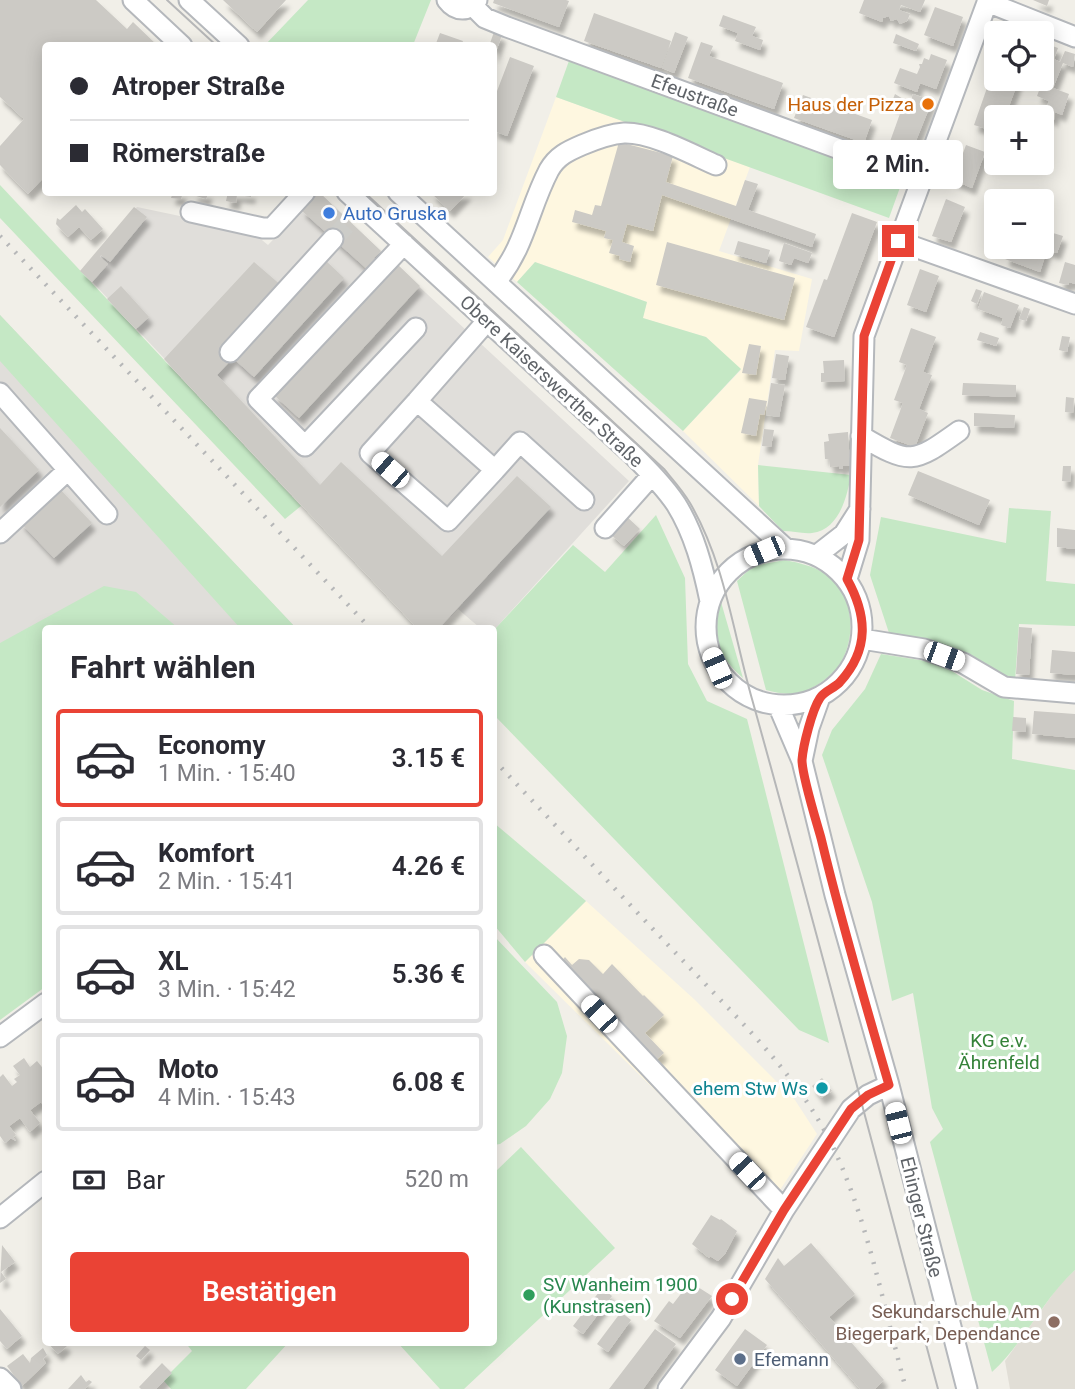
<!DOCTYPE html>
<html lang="de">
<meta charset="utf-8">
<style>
:root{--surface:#fff;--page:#f7f7f7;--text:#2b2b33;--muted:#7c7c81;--line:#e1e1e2;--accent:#ea4335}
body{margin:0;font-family:Roboto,sans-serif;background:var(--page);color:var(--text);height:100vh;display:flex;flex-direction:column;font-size:26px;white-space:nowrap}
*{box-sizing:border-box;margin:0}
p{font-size:23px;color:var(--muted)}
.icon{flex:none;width:38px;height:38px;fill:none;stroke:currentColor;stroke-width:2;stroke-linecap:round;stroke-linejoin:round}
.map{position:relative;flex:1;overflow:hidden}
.side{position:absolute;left:42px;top:625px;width:455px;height:721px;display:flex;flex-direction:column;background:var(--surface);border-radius:7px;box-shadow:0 4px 18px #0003}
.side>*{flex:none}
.banner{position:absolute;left:42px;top:42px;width:455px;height:154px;border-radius:7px;box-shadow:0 4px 18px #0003;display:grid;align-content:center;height:154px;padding:0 28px;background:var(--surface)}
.buttons{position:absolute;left:984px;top:21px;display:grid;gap:14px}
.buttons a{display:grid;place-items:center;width:70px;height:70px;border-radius:7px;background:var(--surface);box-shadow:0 4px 18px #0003;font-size:35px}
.end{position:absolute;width:32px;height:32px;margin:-16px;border:9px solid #ea4335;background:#fff;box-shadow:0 0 0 4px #fff}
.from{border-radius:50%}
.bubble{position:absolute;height:49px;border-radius:7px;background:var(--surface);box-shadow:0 4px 18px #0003;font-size:23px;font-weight:600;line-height:49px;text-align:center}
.car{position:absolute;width:21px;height:42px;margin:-21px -10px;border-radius:9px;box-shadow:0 0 5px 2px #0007;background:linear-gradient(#fff 24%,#345 0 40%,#fff 0 76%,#345 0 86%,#fff 0)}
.banner b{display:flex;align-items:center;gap:24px;height:66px;font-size:26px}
.banner b+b{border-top:2px solid var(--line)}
.banner i{width:18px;height:18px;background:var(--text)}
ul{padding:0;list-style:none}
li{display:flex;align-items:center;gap:21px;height:98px;margin:0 14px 10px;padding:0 14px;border:4px solid var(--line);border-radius:7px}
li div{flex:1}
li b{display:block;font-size:26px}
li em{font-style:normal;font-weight:600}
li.current{border-color:var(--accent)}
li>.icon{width:63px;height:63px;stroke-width:1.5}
h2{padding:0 28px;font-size:32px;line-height:84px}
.pay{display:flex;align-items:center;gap:18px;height:77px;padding:0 28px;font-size:26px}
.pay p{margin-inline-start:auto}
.primary-button{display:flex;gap:14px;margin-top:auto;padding:14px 28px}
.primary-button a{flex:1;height:80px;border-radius:7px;background:var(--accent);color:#fff;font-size:28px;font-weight:600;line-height:80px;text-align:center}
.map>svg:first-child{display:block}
</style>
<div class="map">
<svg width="1075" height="1389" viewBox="0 0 1075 1389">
<defs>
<filter id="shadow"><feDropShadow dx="4" dy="7" stdDeviation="2" flood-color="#0004"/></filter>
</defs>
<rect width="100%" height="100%" fill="#f1efe8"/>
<path fill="#fef7e0" d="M556,97L750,167L719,251L812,279L799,351L775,350L758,465L759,506L683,431L741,370L706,337L642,318L647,302L535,262L517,282L488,257L503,240Z
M586,901L695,1000L795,1100L817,1134L768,1208L671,1106L525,962Z"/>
<path fill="#e0deda" d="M318,193L629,481L494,630V628H480L458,609L439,628H418L82,271L137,207L251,231L268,245Z
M0,315L296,628H46L0,652Z"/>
<path fill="#e1ded6" d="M1075,1270V1389H1010L1005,1361L1060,1284Z"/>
<path fill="#c5e8c5" d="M308,0H431L413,45H265Z
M570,58L903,179L889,218L556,97Z
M0,185L301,506L285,519L0,218Z
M535,262L647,302L643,318L706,337L741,369L683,431L517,282Z
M0,315L296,628H240L0,361Z
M758,465L851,475C847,497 839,530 812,533C803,534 792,531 783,531L759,506Z
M1009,508L1051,511L1046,581L1075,584V626L1019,624L1015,681L968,653L889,633L870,575L881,517L1006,543Z
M656,515L685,578L688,664L707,701L747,719L829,1043L799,1030L494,715V630L573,545L605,572Z
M785,560C800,563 813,566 826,574C853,592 857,635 841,662C835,674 815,688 803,692C790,696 778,693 766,690L737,581L753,566Z
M104,586L136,592L178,628H46L45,987L0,1020V643Z
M721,602L743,678C716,654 711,636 721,602Z
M881,654L939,663L982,690L1014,701L1012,759L1075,770V1270C1042,1300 1025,1342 992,1372L930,1142L943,1129L932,1108L913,993L892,1001L872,902L822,755L832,730L865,689Z
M494,823L586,901L525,962L494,925Z
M494,936L557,1002L567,1036L562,1073L550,1099L526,1126L500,1144L494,1145Z
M521,1147L615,1248L464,1389H440L397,1342H494V1173Z
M185,1342H289L246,1389H171L163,1380L192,1351Z"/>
<path fill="#cccac5" filter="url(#shadow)" d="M0,0H96L127,29L133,22L158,46H46V175L28,194L0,165V146L24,119L0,97Z
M223,0H286L257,32Z
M494,0H566L569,1L559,27L493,3Z
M864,0H925L920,12L901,5L899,10L910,14L907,21L900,24L897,19L891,21L889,16L883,18L882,22L859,13Z
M1033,0H1049L1047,6Z
M935,7L963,17L953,46L924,35Z
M594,13L671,41L661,68L584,41Z
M723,15L756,27L752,36L763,40L760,50L735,41L738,33L719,26Z
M1009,26L1027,33H1006Z
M494,32L502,35L494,57V46H489Z
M675,32L688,37L674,73L662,68Z
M440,33L463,41L461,46H435Z
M896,34L919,44L916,51L893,43Z
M701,42L713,46L709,56L783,83L774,109L688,78Z
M1041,42L1058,48L1054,59L1060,62L1065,51L1075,54L1073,67L1063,63L1053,88L1069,94L1062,115L1055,112L1054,120L1044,114L1049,101L1037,96L1051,58L1041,55Z
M931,54L947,60L936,89L920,83L917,92L894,83L900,68L917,74L920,67L919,64H922L924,58L929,60Z
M510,57L534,66L507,136L494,131V99Z
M995,65L996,79H1019L1005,117H996V132L974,125Z
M895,94L910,103L913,94L932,101L909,158L887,150L902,108L891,104Z
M803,95L872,120L864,143L794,118Z
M619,142L673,156L666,182L736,206L745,180L758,184L748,210L816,234L812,247L662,195L653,231L627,224L622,242L634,246L630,262L619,259L620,256L609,253L613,240L604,238L606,231L572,222L575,210L592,215L595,205L601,206Z
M966,145L985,152L972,188L953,180Z
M173,192H183L181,199L171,198Z
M194,192H209L206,199L193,195Z
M228,192H252L251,197L237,195L236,203L226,201Z
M319,192L381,251L374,258L377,261L368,270L301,210Z
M430,192H468L450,211Z
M946,199L965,207L951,242L932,236Z
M76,205L82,212L85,209L103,229L91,240L79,227L68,237L56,224L57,218L60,220Z
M134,207L147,217L110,262L101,255L100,257L108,264L92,282L80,271Z
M852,213L877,222L834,337L806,327L824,279L827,280Z
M1053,233L1063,236L1057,253L1047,250L1040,272L1005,259L1009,247H1041V241L1049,244Z
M738,241L770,250L766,263L734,254Z
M667,242L795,278L784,320L656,285Z
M784,243L812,253L808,263L794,258L791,265L779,261Z
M324,259L344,278L254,377L233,358Z
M254,262L283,287L231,360L217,375L320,485L341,462L442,556L517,476L551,507L439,628H417L164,359Z
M1065,262L1075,265V284L1069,282L1068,285L1059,283Z
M396,263L420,286L299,418L274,395Z
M920,269L939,276L926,312L907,305Z
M121,286L149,317L136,329L107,299Z
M976,289L982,291L977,304L971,301Z
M984,292L1019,305L1010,328L1001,325L1003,318L978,309Z
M1024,307L1030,309L1026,321L1019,319Z
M911,328L936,337L923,372L932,375L919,409L928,413L915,447L890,438L903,403L894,400L907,365L899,362Z
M980,332L999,338L996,346L977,340Z
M1062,336L1070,337L1067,352L1059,350Z
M749,344L761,346L756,375L742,373Z
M776,354L789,356L785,380L772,378Z
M844,360L845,381L821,382V373H824L823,361Z
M771,383L785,385L779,417L766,415Z
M963,383L1016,385V397L962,395Z
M1066,397L1074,398L1073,413L1065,412Z
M749,398L767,401L764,415L760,414L756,436L741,433Z
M974,413L1015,415L1014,428L974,426Z
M0,428L39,470L0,507Z
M764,429L774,430L771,447L762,446Z
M848,432L850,466H843V469H839V466L830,467L829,459H825L824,442L829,441L828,434Z
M1063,466H1071L1070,482L1062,481Z
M918,471L990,500L979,525L908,495Z
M57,486L92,523L54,558L20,522Z
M625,515L640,529L624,546L609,533Z
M1057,528L1075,530V549L1057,547Z
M1019,627L1032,628L1029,675L1016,674Z
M1052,650L1075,652V675L1050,673Z
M1034,711L1075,714V738L1032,734Z
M1013,717L1026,718V732L1012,731Z
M565,957L572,965L579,959L589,960L603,974L612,964L643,996L644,995L664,1015L645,1033L664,1053L655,1061L560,963Z
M24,1058L30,1067L37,1061L46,1072V1109L41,1102L30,1110L40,1123L30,1132L20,1118L9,1126L16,1135L13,1137L16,1141L11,1138L5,1143L0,1136V1077L3,1074L12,1086L17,1082L14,1079L20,1075L13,1066Z
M822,1078L832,1091L821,1098L812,1086Z
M711,1215L720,1220L721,1219L737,1231L725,1254L718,1261L710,1256L709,1258L692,1244Z
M811,1243L855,1294L829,1317L884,1380L875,1389H860L765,1279L778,1258L784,1266Z
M2,1245L15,1262L1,1272L6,1279L0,1283Z
M690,1282L712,1296L680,1338L654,1321L669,1301L673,1304Z
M602,1288L612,1296L583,1334L573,1326Z
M0,1309L22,1336L7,1349L0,1341Z
M621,1312L631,1320L608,1352L597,1344Z
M655,1329L676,1344L643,1389H609Z
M745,1329L767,1345L737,1386L715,1370Z
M47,1342H64L67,1346L58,1354Z
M145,1346L150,1350L141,1360L136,1356Z
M43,1348L47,1355L43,1359L46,1363L22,1386L7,1366L23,1354L30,1363L31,1358Z
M162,1363L172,1373L156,1389H141L139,1387Z
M81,1375L86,1382L89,1380L92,1382L85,1389H68Z"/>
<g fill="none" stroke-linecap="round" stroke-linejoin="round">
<path stroke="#ccccc8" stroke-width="19" stroke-dasharray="19 10" stroke-linecap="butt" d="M333,239L350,221"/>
<defs>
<path id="minor" d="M133,0L182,46
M189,0L239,46
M447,0C456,12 469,12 477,0
M987,2L1075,37
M473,6L485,18L507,27L921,179
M347,192L633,455C648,470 664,486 676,504C694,533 703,567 710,601
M398,192L785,548
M191,212L263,228H272L305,192
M898,241L1075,304
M404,244L258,399L305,446L416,328
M496,282C526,245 528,210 549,170C557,156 568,151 582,145C596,139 610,134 624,133C651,132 691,154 716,165
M230,352L333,239
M0,393L107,514
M417,401L370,453L448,521L495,470L417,401L487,321
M861,436C910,465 913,464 959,431
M495,470L520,442L584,500
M605,528L652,475
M0,533L68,470
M706 627a78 78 0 1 1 156 0a78 78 0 1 1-156 0Z
M817,555L844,534L860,509
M847,579L859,540L864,336L988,0
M862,639L924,649L963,663L1004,687L1075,693
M778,705L802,761L835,895L889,1085L967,1389
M802,761L809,728L820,697
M544,955L784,1210
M0,1037L46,1003
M0,1218L46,1181
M0,1378L11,1389
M668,1389L721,1318L784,1210L851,1109L868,1095L889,1085"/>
</defs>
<use href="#minor" stroke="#b5b8bc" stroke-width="23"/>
<use href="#minor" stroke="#fff" stroke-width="19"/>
<path stroke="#b6b7b8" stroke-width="2" d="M167,0L217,46
M364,192L664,469C673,480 683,491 690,503C725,563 733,632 752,699C816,928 876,1159 938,1389"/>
<path stroke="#b6b7b8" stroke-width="4.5" stroke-dasharray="2 9" stroke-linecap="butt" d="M0,236L370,628
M494,760C559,829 624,899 690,968C741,1022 796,1074 830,1141C867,1215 884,1309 906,1389"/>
</g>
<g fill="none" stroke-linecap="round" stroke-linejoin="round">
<path stroke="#ea4335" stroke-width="9" d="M732,1299L784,1210L851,1109L868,1095L889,1085C865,1003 841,921 821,838C816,820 802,776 802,760C803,746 812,710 820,698C824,691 835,688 840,682C870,649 867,615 847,579L859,540L864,336L898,241"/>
</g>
<circle fill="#e8710a" stroke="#fff" stroke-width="2.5" cx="928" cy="104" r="7"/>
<circle fill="#3f7fe0" stroke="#fff" stroke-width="2.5" cx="329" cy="213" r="7"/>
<circle fill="#0f9aa8" stroke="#fff" stroke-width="2.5" cx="822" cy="1088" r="7"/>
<circle fill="#2e9e5b" stroke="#fff" stroke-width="2.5" cx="529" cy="1295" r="7"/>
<circle fill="#8d6e63" stroke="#fff" stroke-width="2.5" cx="1054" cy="1322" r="7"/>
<circle fill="#5c6f8a" stroke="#fff" stroke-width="2.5" cx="740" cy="1359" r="7"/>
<g text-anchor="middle" stroke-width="6" stroke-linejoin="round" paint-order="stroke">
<g font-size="19" fill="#5f6368" stroke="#fff">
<text transform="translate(695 95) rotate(20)" y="7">Efeustraße</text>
<text transform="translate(552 381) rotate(43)" y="7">Obere Kaiserswerther Straße</text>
<text transform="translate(922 1217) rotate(76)" y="7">Ehinger Straße</text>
</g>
<g font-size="19" fill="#c56008" stroke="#fff" text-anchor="end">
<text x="914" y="111">Haus der Pizza</text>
</g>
<g font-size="19" fill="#366cbe" stroke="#fff" text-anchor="start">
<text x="343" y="220">Auto Gruska</text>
</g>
<g font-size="19" fill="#348238" stroke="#fff">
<text x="999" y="1047">KG e.v.<tspan x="999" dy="22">Ährenfeld</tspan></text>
</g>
<g font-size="19" fill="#0d838f" stroke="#fff" text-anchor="end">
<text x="808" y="1095">ehem Stw Ws</text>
</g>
<g font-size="19" fill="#27864d" stroke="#fff" text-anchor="start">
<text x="543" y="1291">SV Wanheim 1900<tspan x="543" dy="22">(Kunstrasen)</tspan></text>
</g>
<g font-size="19" fill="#785e54" stroke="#fff" text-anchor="end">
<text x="1040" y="1318">Sekundarschule Am<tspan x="1040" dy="22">Biegerpark, Dependance</tspan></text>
</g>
<g font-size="19" fill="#4e5e75" stroke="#fff" text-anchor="start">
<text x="754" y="1366">Efemann</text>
</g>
</g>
</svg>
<div class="buttons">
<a><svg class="icon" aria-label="locate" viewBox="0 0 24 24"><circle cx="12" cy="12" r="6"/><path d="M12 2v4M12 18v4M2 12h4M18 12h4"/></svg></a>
<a>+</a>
<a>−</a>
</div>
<i class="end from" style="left:732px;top:1299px"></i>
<i class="end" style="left:898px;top:241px"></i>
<div class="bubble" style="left:833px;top:140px;width:130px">2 Min.</div>
<i class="car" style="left:390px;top:470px;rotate:311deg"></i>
<i class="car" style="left:764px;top:551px;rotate:247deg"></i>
<i class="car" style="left:944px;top:656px;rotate:110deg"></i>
<i class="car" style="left:717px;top:668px;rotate:337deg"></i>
<i class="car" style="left:599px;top:1014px;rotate:317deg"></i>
<i class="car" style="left:898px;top:1123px;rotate:346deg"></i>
<i class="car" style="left:747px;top:1171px;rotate:317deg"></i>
<div class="banner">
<b><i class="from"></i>Atroper Straße</b>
<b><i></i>Römerstraße</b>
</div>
<section class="side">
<h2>Fahrt wählen</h2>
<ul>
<li class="current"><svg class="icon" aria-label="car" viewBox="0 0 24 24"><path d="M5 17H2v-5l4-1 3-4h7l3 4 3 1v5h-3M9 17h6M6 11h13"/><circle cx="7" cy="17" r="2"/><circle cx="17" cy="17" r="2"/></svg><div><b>Economy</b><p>1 Min. · 15:40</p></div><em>3.15 €</em></li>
<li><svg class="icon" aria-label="car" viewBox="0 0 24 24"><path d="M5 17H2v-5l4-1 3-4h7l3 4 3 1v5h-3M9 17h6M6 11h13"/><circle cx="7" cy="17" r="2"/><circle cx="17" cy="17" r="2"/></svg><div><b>Komfort</b><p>2 Min. · 15:41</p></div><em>4.26 €</em></li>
<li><svg class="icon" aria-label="car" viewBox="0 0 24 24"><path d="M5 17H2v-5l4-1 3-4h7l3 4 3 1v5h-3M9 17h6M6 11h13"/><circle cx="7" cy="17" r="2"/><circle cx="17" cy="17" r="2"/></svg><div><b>XL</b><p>3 Min. · 15:42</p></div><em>5.36 €</em></li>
<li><svg class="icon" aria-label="car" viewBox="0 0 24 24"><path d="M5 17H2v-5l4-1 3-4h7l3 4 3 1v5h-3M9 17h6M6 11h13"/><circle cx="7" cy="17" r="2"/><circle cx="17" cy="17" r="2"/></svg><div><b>Moto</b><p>4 Min. · 15:43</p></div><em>6.08 €</em></li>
</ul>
<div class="pay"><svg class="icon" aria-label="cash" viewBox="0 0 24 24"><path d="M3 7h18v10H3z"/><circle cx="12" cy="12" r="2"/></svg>Bar<p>520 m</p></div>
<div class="primary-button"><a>Bestätigen</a></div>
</section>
</div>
